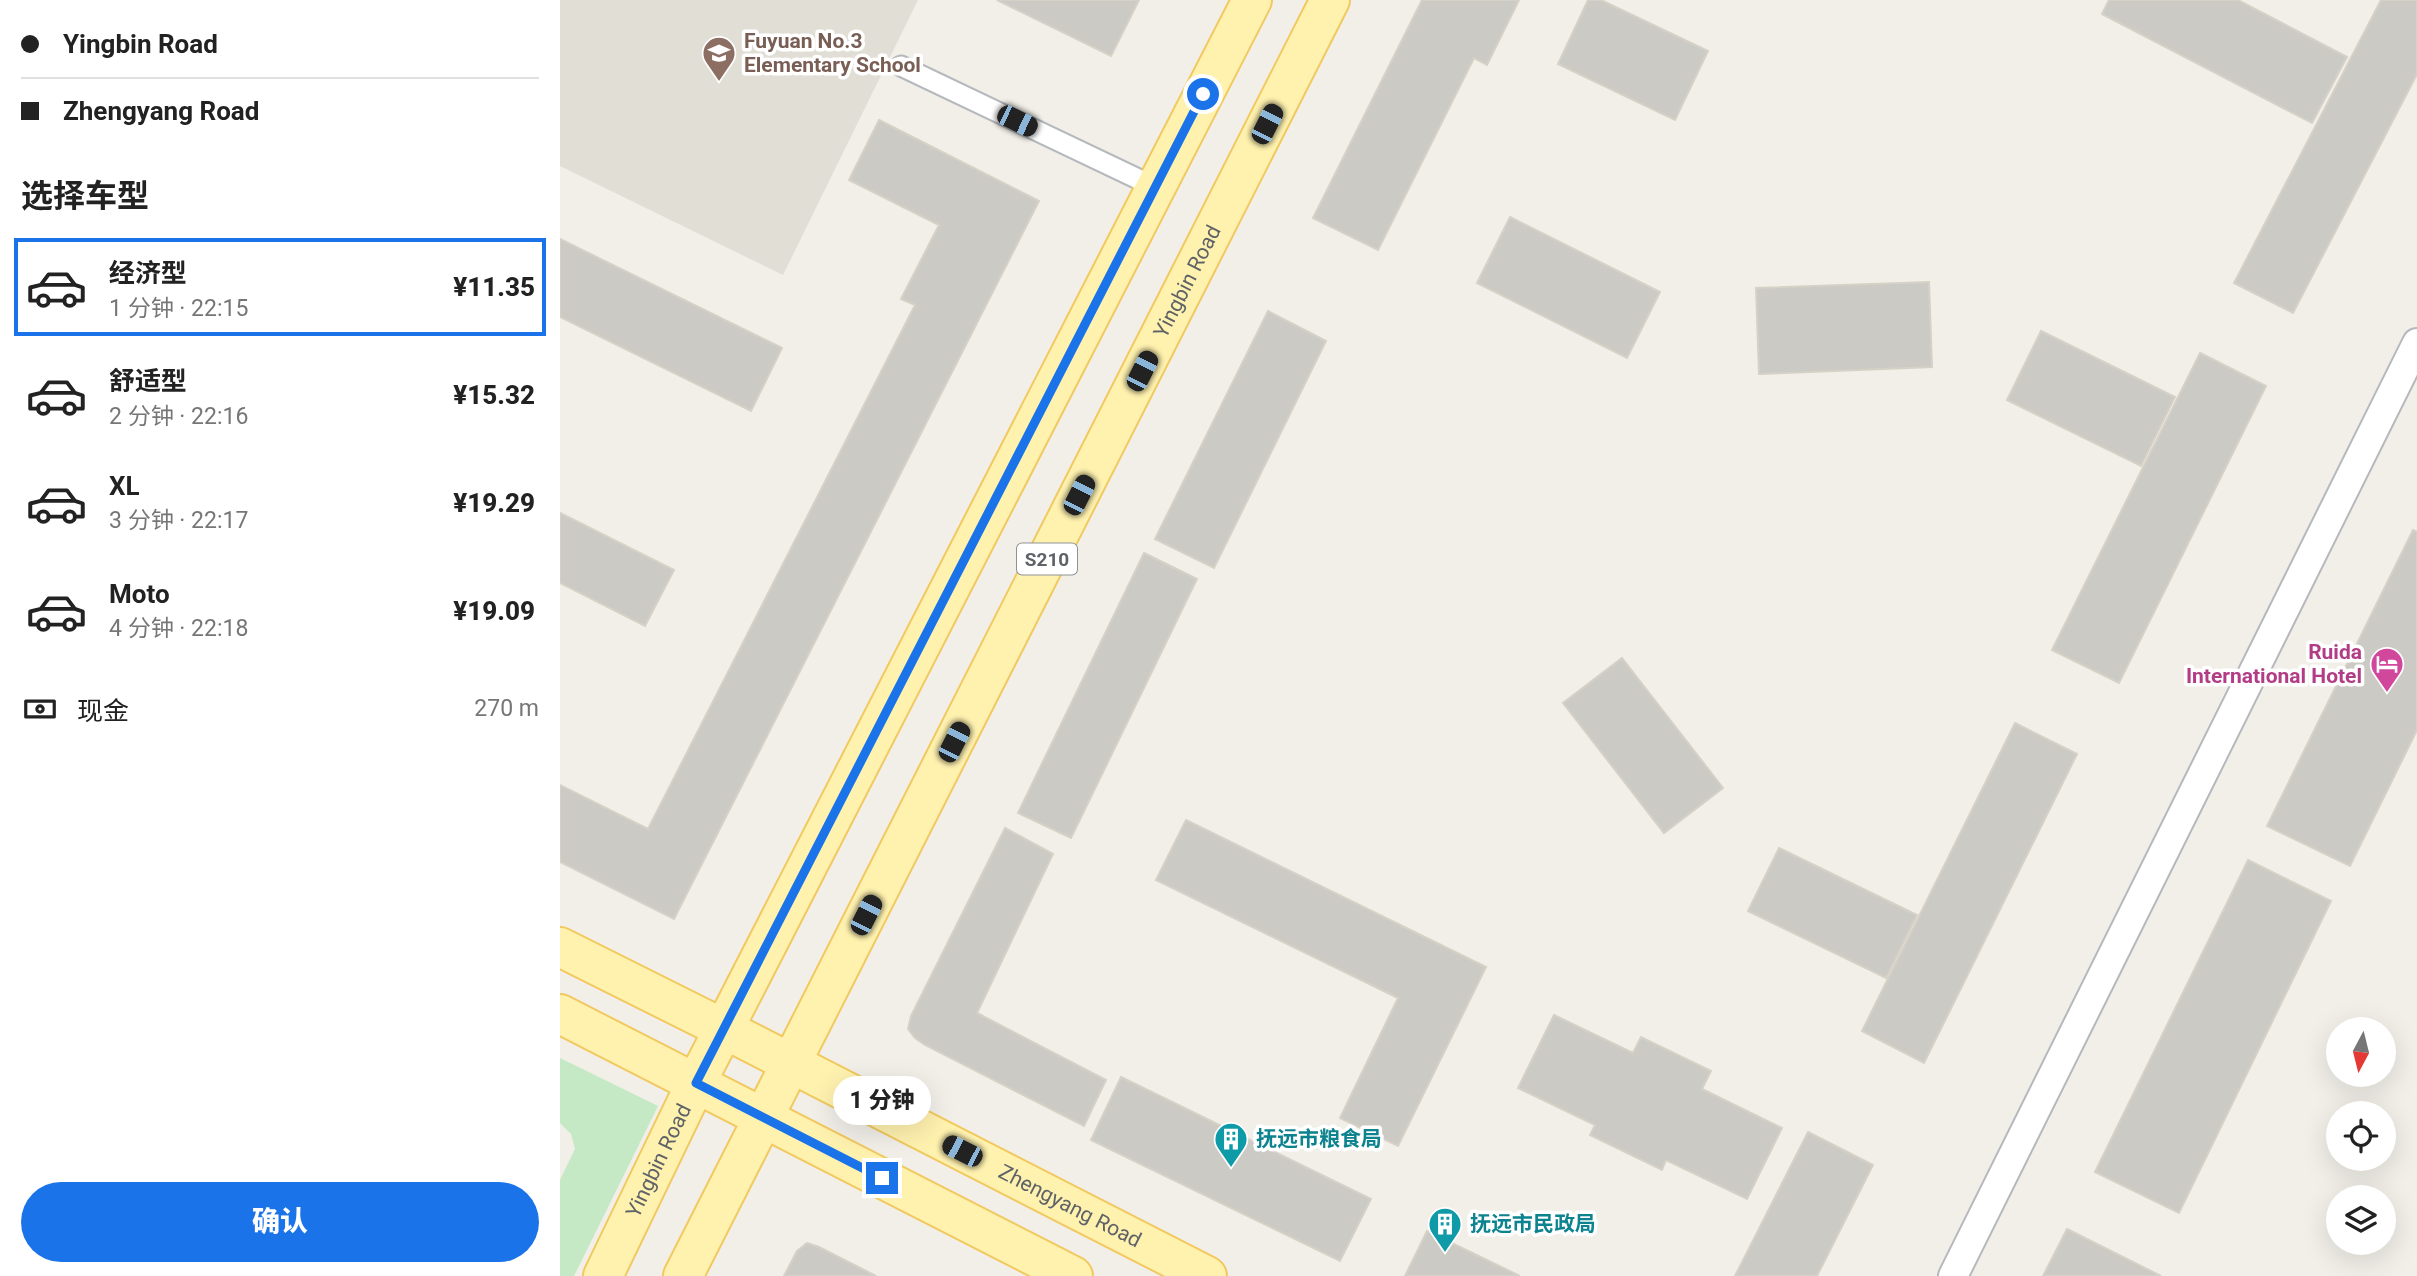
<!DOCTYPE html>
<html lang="zh">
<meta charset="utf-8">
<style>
:root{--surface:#fff;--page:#f2f2f2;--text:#222;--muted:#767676;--line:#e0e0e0;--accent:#1a73e8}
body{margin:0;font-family:Roboto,"Noto Sans SC",sans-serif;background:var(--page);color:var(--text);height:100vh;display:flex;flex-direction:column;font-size:26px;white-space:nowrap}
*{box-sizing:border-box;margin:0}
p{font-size:23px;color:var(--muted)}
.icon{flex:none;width:38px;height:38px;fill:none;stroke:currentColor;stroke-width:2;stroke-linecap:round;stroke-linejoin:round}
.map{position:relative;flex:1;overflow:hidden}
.drawer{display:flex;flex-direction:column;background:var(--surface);width:560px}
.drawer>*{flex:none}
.guide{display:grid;align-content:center;height:154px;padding:0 21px;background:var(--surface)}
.needle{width:46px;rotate:187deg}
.tools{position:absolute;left:1766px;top:1017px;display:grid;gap:14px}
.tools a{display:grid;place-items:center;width:70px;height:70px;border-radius:50%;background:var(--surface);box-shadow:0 7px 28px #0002;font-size:35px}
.end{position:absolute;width:32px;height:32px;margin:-16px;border:9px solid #1a73e8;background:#fff;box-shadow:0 0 0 4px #fff}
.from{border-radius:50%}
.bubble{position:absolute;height:49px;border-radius:24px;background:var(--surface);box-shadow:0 7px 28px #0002;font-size:23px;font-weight:800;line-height:49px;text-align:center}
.car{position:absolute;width:21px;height:42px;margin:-21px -10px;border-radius:9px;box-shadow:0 0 5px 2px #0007;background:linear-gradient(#222 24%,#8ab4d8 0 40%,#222 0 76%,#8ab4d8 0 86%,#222 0)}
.guide b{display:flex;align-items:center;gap:24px;height:66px;font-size:26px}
.guide b+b{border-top:2px solid var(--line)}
.guide i{width:18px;height:18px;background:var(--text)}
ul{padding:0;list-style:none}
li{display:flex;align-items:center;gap:21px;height:98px;margin:0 14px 10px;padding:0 7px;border:4px solid transparent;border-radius:0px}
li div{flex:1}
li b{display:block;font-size:26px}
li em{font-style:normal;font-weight:800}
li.selected{border-color:var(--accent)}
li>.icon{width:63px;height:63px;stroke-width:1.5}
h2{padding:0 21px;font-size:32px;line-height:84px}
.pay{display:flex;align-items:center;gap:18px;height:77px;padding:0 21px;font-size:26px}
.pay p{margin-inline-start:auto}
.action{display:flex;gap:14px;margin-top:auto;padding:14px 21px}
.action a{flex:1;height:80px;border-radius:42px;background:var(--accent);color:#fff;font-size:28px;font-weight:800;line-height:80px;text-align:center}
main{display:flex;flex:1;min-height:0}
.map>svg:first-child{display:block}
</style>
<main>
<section class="drawer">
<div class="guide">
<b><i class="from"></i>Yingbin Road</b>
<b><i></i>Zhengyang Road</b>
</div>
<h2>选择车型</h2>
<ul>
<li class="selected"><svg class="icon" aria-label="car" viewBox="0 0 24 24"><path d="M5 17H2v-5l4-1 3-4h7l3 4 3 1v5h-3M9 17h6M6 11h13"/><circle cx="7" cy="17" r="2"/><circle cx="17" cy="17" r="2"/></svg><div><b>经济型</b><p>1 分钟 · 22:15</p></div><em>¥11.35</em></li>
<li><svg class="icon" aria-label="car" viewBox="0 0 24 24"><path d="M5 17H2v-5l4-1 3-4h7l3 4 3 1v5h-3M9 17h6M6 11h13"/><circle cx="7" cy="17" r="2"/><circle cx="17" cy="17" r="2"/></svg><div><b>舒适型</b><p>2 分钟 · 22:16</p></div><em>¥15.32</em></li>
<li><svg class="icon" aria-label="car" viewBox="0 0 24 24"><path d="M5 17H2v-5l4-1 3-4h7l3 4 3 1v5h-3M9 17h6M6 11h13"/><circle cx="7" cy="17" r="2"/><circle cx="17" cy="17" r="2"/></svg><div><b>XL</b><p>3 分钟 · 22:17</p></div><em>¥19.29</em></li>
<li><svg class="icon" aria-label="car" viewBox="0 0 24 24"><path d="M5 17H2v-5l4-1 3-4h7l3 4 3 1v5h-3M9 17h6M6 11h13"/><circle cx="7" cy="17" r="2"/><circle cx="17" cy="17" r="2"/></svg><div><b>Moto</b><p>4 分钟 · 22:18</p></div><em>¥19.09</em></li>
</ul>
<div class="pay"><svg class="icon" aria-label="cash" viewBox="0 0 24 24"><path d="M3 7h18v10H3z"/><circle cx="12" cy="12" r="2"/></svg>现金<p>270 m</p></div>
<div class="action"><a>确认</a></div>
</section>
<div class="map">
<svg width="1857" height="1276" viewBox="0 0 1857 1276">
<rect width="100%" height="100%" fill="#f1efe8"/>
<path fill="#e1ded6" d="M0,0H358L223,275L0,166Z"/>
<path fill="#c5e8c5" d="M0,1058L98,1106L14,1276H0V1180L15,1149L11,1134L0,1123Z"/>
<path fill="#cccac5" stroke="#d6d1c6" stroke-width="2" d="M437,0H579L551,56Z
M862,0H959L927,65L914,58L818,250L753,218Z
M1028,0H1041L1148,51L1115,120L998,64Z
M1549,0H1678L1787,57L1752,123L1542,14Z
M1821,0H1857V74L1733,313L1674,283Z
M319,120L479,201L114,919L0,862V785L88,829L355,305L341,299L379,225L289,180Z
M950,217L1100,292L1067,358L917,283Z
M0,239L222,348L191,411L0,317Z
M1369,282L1372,367L1199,374L1196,288Z
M708,311L766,341L654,568L595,539Z
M1481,331L1615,397L1581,466L1447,400Z
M1640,353L1706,386L1559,683L1492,650Z
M0,513L114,570L85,626L0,583Z
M1853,530L1857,532V730L1790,866L1707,826Z
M584,553L637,579L511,838L458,813Z
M1062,658L1163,788L1104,833L1003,703Z
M1455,723L1517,754L1364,1063L1302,1031Z
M626,820L926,967L838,1146L780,1118L838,998L596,880Z
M445,828L493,854L417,1013L546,1080L524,1126L365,1045L355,1038L348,1029L351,1016Z
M1219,848L1357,915L1326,978L1188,911Z
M1688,860L1771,901L1619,1213L1535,1172Z
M994,1015L1073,1053L1081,1037L1151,1071L1142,1089L1222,1128L1187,1199L1106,1160L1102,1170L1030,1135L1035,1125L958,1088Z
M561,1077L811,1199L780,1261L531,1140Z
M1248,1132L1313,1165L1257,1276H1175Z
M1507,1229L1601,1276H1483Z
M867,1231L960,1276H845Z
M247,1243L259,1247L316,1276H224L237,1251Z"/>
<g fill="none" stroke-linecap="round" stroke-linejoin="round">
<defs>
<path id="service" d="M341,66L595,187"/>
<path id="pedestrian" d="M1393,1276L1857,343"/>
<g id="primary">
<path id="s1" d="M0,947L164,1029L647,1276"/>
<path d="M0,1014L513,1276"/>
<path id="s2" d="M43,1276L136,1083L692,0"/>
<path id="s3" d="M123,1276L770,0"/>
</g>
</defs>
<use href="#service" stroke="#b5b8bc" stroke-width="23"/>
<use href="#pedestrian" stroke="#b5b8bc" stroke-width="32"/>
<use href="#primary" stroke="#f2c960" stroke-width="42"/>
<use href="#service" stroke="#fff" stroke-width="19"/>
<use href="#pedestrian" stroke="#fff" stroke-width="28"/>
<use href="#primary" stroke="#fff2af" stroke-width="38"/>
</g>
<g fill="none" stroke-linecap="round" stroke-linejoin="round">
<path stroke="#1a73e8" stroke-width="9" d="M322,1178L136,1083L643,94"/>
</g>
<defs>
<symbol id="school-pin" viewBox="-11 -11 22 30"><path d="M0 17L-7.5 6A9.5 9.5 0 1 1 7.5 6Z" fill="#8d6e63" stroke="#fff"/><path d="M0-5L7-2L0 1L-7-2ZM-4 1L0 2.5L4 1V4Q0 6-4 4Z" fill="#fff"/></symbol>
<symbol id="hotel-pin" viewBox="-11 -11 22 30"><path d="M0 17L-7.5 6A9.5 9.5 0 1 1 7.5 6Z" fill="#d1479c" stroke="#fff"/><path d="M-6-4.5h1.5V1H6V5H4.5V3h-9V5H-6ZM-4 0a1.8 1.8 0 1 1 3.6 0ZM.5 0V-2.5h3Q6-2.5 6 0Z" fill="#fff"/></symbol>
<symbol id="building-pin" viewBox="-11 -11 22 30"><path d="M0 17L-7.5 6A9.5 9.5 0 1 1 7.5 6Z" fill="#0f9aa8" stroke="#fff"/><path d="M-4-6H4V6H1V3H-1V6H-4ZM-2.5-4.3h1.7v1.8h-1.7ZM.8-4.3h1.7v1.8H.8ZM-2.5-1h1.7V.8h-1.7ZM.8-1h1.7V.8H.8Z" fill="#fff"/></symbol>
</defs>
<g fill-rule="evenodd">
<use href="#school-pin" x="140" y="34" width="38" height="52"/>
<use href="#hotel-pin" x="1808" y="645" width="38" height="52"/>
<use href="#building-pin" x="652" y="1120" width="38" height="52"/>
<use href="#building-pin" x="866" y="1205" width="38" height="52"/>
</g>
<g text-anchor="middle" stroke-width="7" stroke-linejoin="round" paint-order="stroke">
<rect fill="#fff" stroke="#8f9295" stroke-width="2" x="457" y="543.5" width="60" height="31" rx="5"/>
<g font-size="19" font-weight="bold" fill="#5f6368">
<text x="487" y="566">S210</text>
</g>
<g font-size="21" font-weight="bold" fill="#785e54" stroke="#fff" text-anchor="start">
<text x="184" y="48">Fuyuan No.3<tspan x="184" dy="24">Elementary School</tspan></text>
</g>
<g font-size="21" fill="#5f6368" stroke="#fff">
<text dy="7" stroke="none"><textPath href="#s3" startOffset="1115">Yingbin Road</textPath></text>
<text dy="7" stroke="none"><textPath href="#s2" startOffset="128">Yingbin Road</textPath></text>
<text dy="7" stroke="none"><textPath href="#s1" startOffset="572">Zhengyang Road</textPath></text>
</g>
<g font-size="21" font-weight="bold" fill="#b23c85" stroke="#fff" text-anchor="end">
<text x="1802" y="659">Ruida<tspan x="1802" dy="24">International Hotel</tspan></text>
</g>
<g font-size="21" font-weight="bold" fill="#0d838f" stroke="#fff" text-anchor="start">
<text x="696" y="1146">抚远市粮食局</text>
<text x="910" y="1231">抚远市民政局</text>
</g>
</g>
</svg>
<div class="tools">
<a><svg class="needle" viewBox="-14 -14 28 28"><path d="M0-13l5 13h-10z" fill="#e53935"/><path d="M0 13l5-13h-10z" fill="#767676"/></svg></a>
<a><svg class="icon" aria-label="locate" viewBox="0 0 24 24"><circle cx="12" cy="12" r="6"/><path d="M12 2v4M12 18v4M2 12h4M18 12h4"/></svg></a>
<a><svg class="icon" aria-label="layers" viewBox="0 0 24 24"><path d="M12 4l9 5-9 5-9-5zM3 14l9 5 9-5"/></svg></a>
</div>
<i class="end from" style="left:643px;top:94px"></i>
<i class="end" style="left:322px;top:1178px"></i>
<div class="bubble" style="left:273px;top:1076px;width:98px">1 分钟</div>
<i class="car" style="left:457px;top:121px;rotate:116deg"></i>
<i class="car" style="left:707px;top:124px;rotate:27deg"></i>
<i class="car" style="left:582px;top:371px;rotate:27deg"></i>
<i class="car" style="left:519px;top:495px;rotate:27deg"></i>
<i class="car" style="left:394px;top:742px;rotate:27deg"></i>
<i class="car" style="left:306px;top:915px;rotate:27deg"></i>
<i class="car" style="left:402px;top:1151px;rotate:297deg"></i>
</div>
</main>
